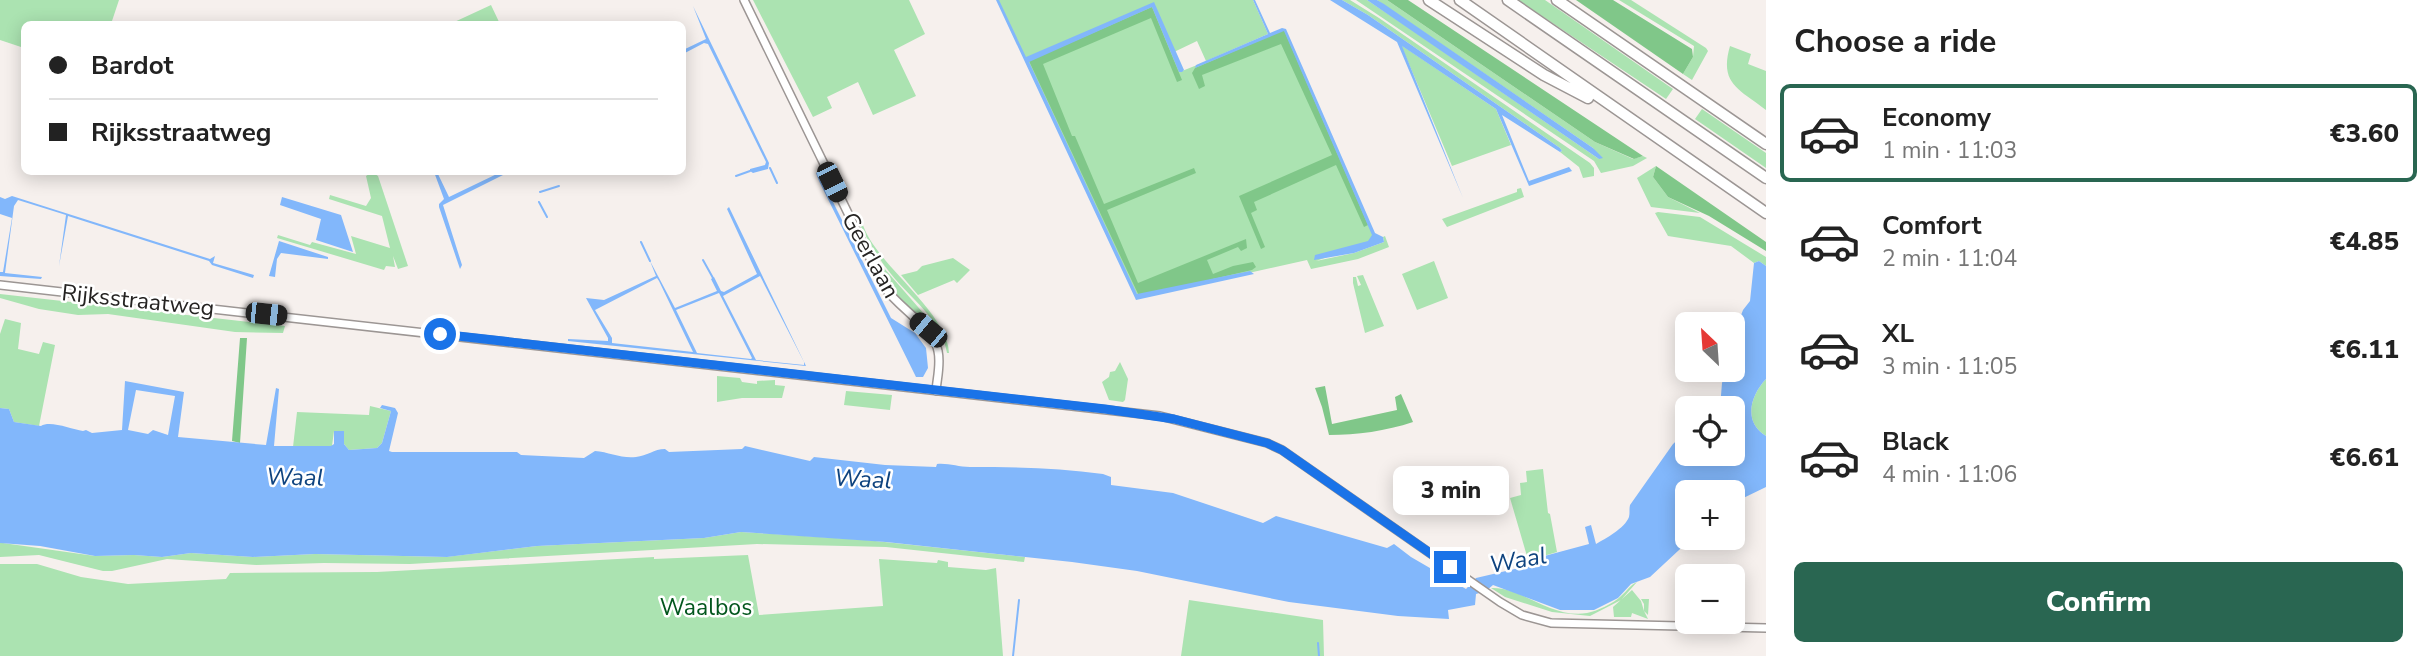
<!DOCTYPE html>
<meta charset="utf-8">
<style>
:root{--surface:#fff;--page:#f6f6f6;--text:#222;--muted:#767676;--line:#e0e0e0;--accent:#296651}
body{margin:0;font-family:"Nunito Sans",sans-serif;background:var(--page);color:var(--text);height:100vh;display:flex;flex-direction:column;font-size:26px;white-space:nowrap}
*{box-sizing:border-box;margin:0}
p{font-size:23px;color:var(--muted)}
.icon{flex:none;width:38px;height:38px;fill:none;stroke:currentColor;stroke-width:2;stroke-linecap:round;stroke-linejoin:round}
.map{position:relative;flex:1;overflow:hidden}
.side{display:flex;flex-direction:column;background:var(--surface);width:665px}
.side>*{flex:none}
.guide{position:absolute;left:21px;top:21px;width:665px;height:154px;border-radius:10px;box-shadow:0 4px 18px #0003;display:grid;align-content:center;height:154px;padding:0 28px;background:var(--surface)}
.needle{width:46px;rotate:335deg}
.tools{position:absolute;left:1675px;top:312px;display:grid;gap:14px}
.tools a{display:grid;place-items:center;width:70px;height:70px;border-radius:10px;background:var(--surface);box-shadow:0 4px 18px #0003;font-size:35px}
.end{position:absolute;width:32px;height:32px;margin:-16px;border:9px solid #1a73e8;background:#fff;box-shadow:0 0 0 4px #fff}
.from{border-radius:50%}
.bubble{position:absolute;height:49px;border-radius:10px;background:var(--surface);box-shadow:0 4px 18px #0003;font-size:23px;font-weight:800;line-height:49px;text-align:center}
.car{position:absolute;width:21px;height:42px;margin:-21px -10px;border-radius:9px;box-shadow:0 0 5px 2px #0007;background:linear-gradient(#222 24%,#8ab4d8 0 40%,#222 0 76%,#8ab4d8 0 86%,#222 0)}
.guide b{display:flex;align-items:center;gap:24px;height:66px;font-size:26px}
.guide b+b{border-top:2px solid var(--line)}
.guide i{width:18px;height:18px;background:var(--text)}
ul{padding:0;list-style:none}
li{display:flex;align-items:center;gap:21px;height:98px;margin:0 14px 10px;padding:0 14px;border:4px solid transparent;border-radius:10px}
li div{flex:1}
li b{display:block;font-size:26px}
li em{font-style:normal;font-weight:800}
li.selected{border-color:var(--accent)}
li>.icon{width:63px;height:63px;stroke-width:1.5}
h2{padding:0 28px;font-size:32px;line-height:84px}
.button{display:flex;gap:14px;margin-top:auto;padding:14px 28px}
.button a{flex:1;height:80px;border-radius:10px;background:var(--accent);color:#fff;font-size:28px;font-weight:800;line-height:80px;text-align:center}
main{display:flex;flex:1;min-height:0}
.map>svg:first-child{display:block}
</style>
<main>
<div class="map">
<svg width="1766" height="656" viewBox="0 0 1766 656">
<rect width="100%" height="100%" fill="#f6f0ed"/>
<path fill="#abe3b1" d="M0,0H119L111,24H24V48L0,40Z
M753,0H909L925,34L894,50L916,96L873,115L858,82L827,97L832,108L813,117Z
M997,0H1253L1268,34L1206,61L1197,41L1174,52L1182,71L1285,30L1376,240L1316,261L1354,253L1384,242L1383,237L1385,236L1389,247L1358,259L1311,269L1307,260L1141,297L1137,295Z
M1342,0H1350L1379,18L1590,163L1594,168V176L1583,178L1579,167L1560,152L1562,151L1560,148L1368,15Z
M1356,0H1367L1409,28L1599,159L1593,148L1377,0H1387L1595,142L1633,159L1643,156L1647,158L1633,166L1601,173L1594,161Z
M1518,0H1545L1673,89L1666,99Z
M1619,0H1631L1706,48L1708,51L1692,80L1683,74L1693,57L1694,46Z
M491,5L500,24H450Z
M1401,45L1496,109L1511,145L1452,166Z
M1730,46L1751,54L1748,64L1766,71V110C1739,89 1719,84 1730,46Z
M1702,109L1766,153V168L1695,119Z
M1656,166L1653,177L1668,197L1700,213L1651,207L1637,178Z
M372,172L378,176L408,266L398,269L393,256L395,267L386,266L384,270L277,238L278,235L310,245L312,242L356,254L351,236L390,248L382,216L329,199L330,195L366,206L371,198L366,176Z
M1521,188L1524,197L1447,227L1442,219L1517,192V189Z
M1658,212L1700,217L1766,257V266L1759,261L1754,263L1731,246L1668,236L1655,213Z
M860,218C864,228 868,238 875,247C893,274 949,320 949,353H947C942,320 911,299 891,274C877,257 867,239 857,219Z
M870,252L932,323L938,339C927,323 912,314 899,300C885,287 878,269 870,252Z
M953,258L970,270L957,283L954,280L918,295L901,275L917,271L922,266Z
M1434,261L1448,298L1417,310L1402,274Z
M1363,275L1384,326L1365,333L1353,283V277H1356L1358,286L1361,285L1357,276Z
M0,294L285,326L283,333L235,332L108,314L78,315L39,309L0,298Z
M5,319L21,323L18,349L39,354L43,342L55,345L39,426L14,422L9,409L0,408V334Z
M1120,362L1128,379L1125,400L1123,402L1109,400L1102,382L1109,377L1110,372L1115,371Z
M717,376L740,378L742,382L757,384V381L775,380V385L785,386L782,398H742L717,402Z
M1766,379V436C1743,422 1750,396 1766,379Z
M846,391L892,395L890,410L844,405Z
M370,406L391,411L382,443L377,448L349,450L344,444V431H334L332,446L293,447L297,412L369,415Z
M1543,469L1548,513L1550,514L1557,552L1537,558L1529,563L1510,498L1521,495L1520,483L1527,482L1526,471Z
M741,532L866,540L1025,557L1024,562L886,547L757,544L410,564L324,563L256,565L167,559L112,571H103L39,555L0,557V543H3L95,556L134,555L162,557L191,553L253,557L315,554L446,557L537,546L704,538Z
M748,555L759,615L883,606L879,559L937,563L938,560L948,562V567L986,570L996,568L1003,656H0V564H37L81,577L128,584L226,579L230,573L377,572L654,557V559Z
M1637,582L1621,600L1590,616L1552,612L1505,597L1491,588C1521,586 1551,619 1587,613C1597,611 1613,604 1621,596C1627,591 1630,585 1637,582Z
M1632,590L1641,601L1644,611V604L1641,599H1649L1648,615L1644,611L1648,619L1632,613L1631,617H1614L1613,607Z
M1189,600L1323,620L1324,656H1181Z"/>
<path fill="#80c789" d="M1387,0H1408L1643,156L1634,159L1595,142Z
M1576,0H1613L1692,49L1693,57L1683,74Z
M1152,7L1182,80L1177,82L1151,18L1043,64L1072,136H1075L1104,204L1194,168L1196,173L1107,210L1138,283L1246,239L1247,248L1241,251L1238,247L1207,260L1213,274L1233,266L1253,262L1256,267L1252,270L1139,296L1029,61Z
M1284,30L1368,225L1364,227L1336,165L1254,202L1257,210L1251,213L1265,247L1261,249L1239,196L1332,155L1281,44L1202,75L1205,86L1199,89L1192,73L1195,68Z
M1656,166L1766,242V251L1709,216L1668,197L1653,177Z
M240,338H247L240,443L232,441Z
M1325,386L1332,424L1397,410L1395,397L1401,394L1413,422C1386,431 1357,435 1329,435L1322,407L1315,388Z"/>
<path fill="#82b7fb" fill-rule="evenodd" d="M996,0H999L1026,57L1154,2L1184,70L1182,72H1179L1152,7L1029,62L1137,294L1250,271L1254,274L1136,300Z
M1253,0H1255L1270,33L1282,28L1286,29L1375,233L1383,237L1384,242L1354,253L1314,260L1315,255L1368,241L1372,235L1284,31L1195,68L1196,65L1268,34Z
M1330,0H1342L1368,15L1560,148L1562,151L1560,152L1502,115L1529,181L1569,167L1572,171L1529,186L1496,109L1402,46L1463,198L1397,42Z
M1367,0H1377L1384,4L1593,148L1603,158L1599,159Z
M693,6L769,163L768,169L753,173L750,171V169L765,165L766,162L708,44L704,43L683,54V50L706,39Z
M434,172H437L449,197L501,172H509L443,205L462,265L460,269L439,207V204L444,199Z
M818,172L891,318L915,333L926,348L928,368L923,377H916L819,181L816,173Z
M12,196L210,259L215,256L213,263L254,275L253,278L212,265L209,261L68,216L59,266L66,215L18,200L14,206L5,273L42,277L41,279L0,276V272H3L12,218L0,214V197L5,199Z
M282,197L341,215L353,252L316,240L321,219L280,205Z
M729,207L806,366L568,341V339L608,341V338L586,298L604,300L656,276L650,261L675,308L717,291L711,279L714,277L721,291L724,292L757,274L727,209ZM760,276L804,362V365L756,360L723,296ZM657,278L659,281L693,352L612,343V338L595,310ZM719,293L752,358L751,359L697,353L676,310Z
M279,241L328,257V259L281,253L277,259L275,277L269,276Z
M1759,261L1766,266V379C1750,396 1743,422 1766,436V487L1733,503L1732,492H1687V537H1693L1650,577L1631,584L1618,598L1594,610H1560L1493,585L1486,591L1476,594L1475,605L1448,610L1449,619L1398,616L1289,602L1137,571L1072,562L886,542L741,532L704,538L537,546L447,557L315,554L253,557L191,553L162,557L134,555L95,556L40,546L0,543V408L9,409L14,422L41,426C50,420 71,429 83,431L86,430L92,433L122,430L125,381L184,392L178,437L266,445L276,388L279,389L274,446H331L334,444V431H344V444L349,450L377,448L382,443L391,411L380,408L382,405L395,408L398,413L389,451L392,452H517L521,455L584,458L595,451C609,452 622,459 636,457C647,456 654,449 665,449L669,452L742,449L745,446L810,461L814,457L885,465L936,467L937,464C949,463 958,467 970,467C1015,467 1059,468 1103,474L1111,477V485L1173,493L1263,523L1276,516L1387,548L1394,544L1411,557L1466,589L1476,578L1523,567L1537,558L1589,544L1585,527L1591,525L1596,544C1605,539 1625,528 1629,517C1630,513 1629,509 1630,505L1673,444L1687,431V453H1732V408H1720L1722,383L1726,369H1732L1735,331L1743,310L1750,301L1754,263ZM136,390L175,396L168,435L153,430L148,434L128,430Z"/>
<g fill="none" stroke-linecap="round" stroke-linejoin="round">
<path stroke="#82b7fb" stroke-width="2" d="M770,168L777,183
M736,176L750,171
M540,192L559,186
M539,202L547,217
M641,242L650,261
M703,260L713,278
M1318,643L1319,656
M1013,656L1019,600"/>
<defs>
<path id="tertiary" d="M744,0L884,287C899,308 934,328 938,351C941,364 937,378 936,391
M0,285L1160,416L1267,443L1282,450L1500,602L1522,615L1551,623L1766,628"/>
<path id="motorway" d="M1429,0L1544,75L1588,98
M1460,0L1766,213
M1508,0L1766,178
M1557,0L1766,144"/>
</defs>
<use href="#tertiary" stroke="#9c9694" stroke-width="10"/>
<use href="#motorway" stroke="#9c9694" stroke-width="13"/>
<use href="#tertiary" stroke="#fff" stroke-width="7"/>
<use href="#motorway" stroke="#fff" stroke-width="10"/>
</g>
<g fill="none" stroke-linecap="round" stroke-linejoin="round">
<path stroke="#1a73e8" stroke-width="9" d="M440,334L1105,409L1174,419L1267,443L1282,450L1450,567"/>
</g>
<g text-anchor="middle" stroke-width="5" stroke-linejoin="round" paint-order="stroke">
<g font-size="23" fill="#252322" stroke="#fff">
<text transform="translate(871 255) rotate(61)" y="8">Geerlaan</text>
<text transform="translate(138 300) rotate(6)" y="8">Rijksstraatweg</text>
</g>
<g font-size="23" fill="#02561d" stroke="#fff">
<text x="706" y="615">Waalbos</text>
</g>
<g font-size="24" font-style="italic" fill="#0e437f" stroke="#fff">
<text transform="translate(295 477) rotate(1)" y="8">Waal</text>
<text transform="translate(863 479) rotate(3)" y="8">Waal</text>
<text transform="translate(1518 560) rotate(-10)" y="8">Waal</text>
</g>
</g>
</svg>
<div class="tools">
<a><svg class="needle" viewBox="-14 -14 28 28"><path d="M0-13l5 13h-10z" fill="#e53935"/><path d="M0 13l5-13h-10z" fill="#767676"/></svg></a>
<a><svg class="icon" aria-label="locate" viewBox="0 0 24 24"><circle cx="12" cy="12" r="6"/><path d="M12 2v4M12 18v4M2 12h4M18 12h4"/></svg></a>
<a>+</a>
<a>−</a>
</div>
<i class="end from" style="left:440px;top:334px"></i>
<i class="end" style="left:1450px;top:567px"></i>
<div class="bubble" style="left:1393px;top:466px;width:116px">3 min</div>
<i class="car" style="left:832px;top:182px;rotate:154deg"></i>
<i class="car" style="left:266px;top:314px;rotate:96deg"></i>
<i class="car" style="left:928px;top:330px;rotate:310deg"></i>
<div class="guide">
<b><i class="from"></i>Bardot</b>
<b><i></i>Rijksstraatweg</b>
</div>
</div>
<section class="side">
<h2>Choose a ride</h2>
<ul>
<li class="selected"><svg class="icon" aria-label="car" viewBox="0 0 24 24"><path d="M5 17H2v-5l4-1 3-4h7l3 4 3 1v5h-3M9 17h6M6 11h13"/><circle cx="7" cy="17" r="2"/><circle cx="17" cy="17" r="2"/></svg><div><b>Economy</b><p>1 min · 11:03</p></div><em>€3.60</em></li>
<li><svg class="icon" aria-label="car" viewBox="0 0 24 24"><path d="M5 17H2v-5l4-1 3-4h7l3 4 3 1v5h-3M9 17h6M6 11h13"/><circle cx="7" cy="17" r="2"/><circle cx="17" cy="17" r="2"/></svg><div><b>Comfort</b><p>2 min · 11:04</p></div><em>€4.85</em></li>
<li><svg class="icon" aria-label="car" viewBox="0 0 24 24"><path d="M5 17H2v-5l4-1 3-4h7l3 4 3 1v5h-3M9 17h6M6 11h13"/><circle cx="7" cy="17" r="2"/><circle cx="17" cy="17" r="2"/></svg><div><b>XL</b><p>3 min · 11:05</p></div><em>€6.11</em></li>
<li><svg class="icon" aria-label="car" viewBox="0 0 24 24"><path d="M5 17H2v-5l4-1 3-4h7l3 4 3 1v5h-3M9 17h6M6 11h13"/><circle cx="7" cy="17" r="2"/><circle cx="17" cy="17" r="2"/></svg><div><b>Black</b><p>4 min · 11:06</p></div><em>€6.61</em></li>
</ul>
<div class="button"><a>Confirm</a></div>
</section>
</main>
